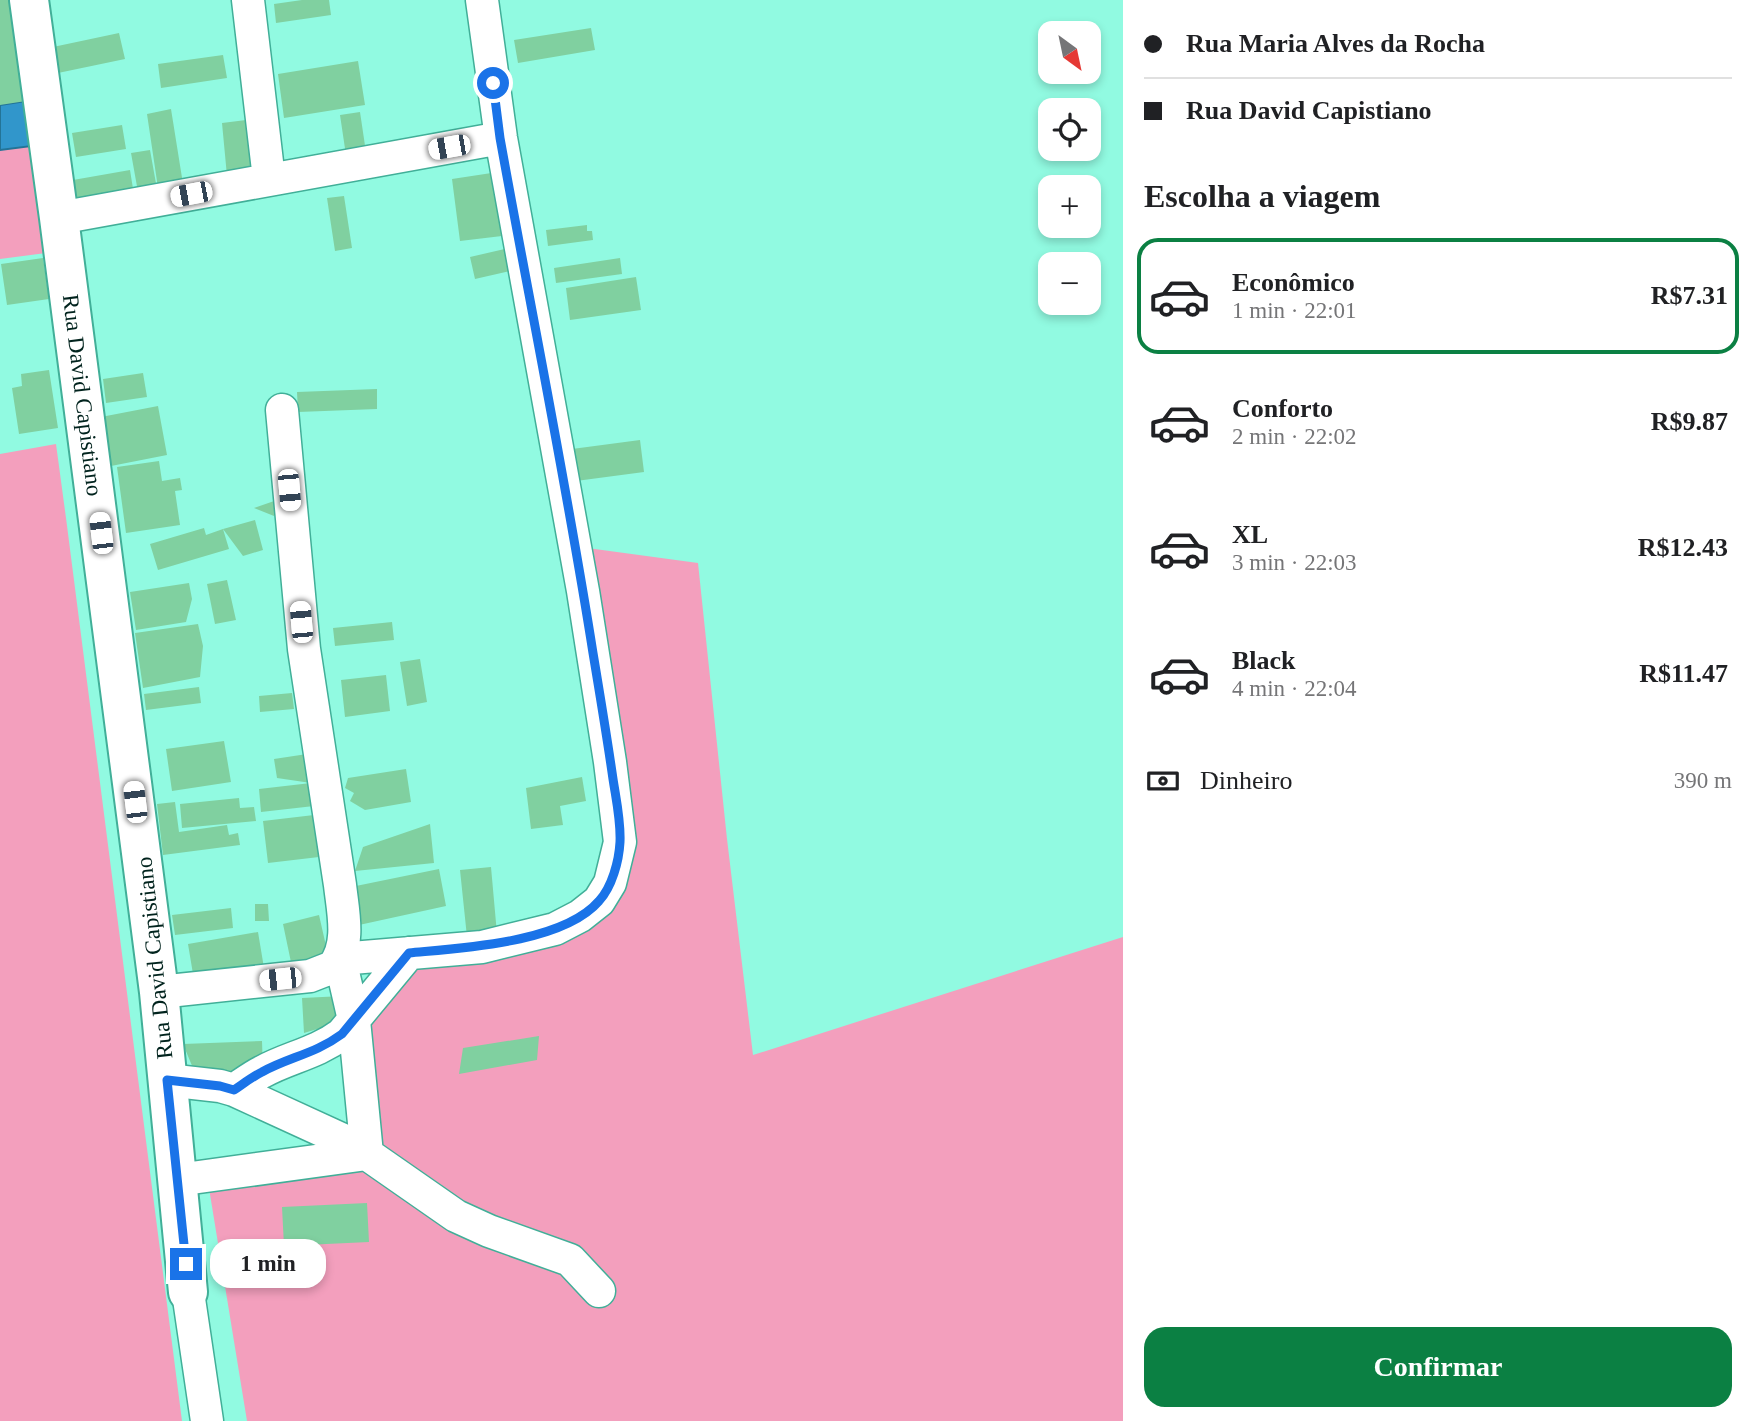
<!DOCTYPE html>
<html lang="pt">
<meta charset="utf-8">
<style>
:root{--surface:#fff;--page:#f6f6f6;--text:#202124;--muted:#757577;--line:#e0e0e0;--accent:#0b8043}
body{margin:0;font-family:Georgia,serif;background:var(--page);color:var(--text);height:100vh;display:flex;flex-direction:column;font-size:26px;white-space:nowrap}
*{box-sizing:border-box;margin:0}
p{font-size:23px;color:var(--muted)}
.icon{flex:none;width:38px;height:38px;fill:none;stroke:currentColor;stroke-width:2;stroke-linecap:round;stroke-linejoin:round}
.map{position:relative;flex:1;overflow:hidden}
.panel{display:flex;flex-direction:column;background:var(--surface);width:630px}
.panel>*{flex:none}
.guide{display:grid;align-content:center;height:154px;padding:0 21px;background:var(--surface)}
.needle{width:46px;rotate:147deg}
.buttons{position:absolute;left:1038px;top:21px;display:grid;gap:14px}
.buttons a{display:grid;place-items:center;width:63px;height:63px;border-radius:14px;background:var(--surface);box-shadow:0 4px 10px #0003;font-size:35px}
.end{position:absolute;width:32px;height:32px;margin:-16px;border:9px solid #1a73e8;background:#fff;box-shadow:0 0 0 4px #fff}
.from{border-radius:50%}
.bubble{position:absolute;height:49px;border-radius:21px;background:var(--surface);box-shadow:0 4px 10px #0003;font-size:23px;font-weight:800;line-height:49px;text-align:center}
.car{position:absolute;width:21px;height:42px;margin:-21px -10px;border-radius:9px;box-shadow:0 0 5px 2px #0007;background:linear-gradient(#fff 24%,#345 0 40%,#fff 0 76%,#345 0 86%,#fff 0)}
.guide b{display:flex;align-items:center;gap:24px;height:66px;font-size:26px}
.guide b+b{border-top:2px solid var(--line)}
.guide i{width:18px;height:18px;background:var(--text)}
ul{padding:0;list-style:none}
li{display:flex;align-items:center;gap:21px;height:116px;margin:0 14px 10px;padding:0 7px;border:4px solid transparent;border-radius:21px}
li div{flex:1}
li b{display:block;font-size:26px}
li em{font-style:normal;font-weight:800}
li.on{border-color:var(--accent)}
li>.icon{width:63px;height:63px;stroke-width:1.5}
h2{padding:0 21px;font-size:32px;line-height:84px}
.pay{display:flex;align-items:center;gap:18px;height:77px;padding:0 21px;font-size:26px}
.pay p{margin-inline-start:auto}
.primary-button{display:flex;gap:14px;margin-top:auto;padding:14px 21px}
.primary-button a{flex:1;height:80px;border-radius:21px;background:var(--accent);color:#fff;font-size:28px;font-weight:800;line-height:80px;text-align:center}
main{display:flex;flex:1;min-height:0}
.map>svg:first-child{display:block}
</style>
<main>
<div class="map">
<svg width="1123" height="1421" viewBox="0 0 1123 1421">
<rect width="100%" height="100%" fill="#91fae1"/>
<path fill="#f39fbd" d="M32,146L46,253L0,259V150Z
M56,444L66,518L182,1421H0V454Z
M580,547L698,563L727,839L753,1055L1123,937V1421H247L208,1182L374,1156L367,1018L414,962L613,896Z"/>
<path fill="#3196cb" stroke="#237497" stroke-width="2" d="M26,101L32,146L0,150V105Z"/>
<path fill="#80d0a0" d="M0,0H13L26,101L0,105Z
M302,0H329L331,15L276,23L274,4Z
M591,28L595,50L518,63L514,40Z
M119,33L125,59L58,73L53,47Z
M223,55L227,78L161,88L158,64Z
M358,61L365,105L284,118L278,74Z
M171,109L183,184L158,188L147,114Z
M360,112L367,159L347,162L340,115Z
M246,120L252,173L227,176L222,123Z
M122,125L126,149L76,157L72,133Z
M150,150L157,189L138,192L131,153Z
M130,170L134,195L78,204L73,180Z
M498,172L496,193L502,236L460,241L452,179Z
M344,196L352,248L335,251L327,198Z
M587,225V231H592L593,240L548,246L546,230Z
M509,248L514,270L475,279L470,257Z
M43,258L49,299L7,305L1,264Z
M620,258L622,274L556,283L554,268Z
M636,277L641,310L570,320L566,288Z
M49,370L58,428L19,434L12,388L22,386L21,374Z
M143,373L147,397L106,403L103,379Z
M377,389V409L298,412L297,392Z
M158,406L167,455L111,466L101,417Z
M640,440L644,472L576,481L572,449Z
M159,461L162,481L180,478L182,490L175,491L180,525L126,533L117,467Z
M277,500L274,516L254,508Z
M255,520L263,550L243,556L223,529L229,549L158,570L150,544L204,528L206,535L223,529Z
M227,580L236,620L215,624L207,584Z
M189,583L192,599L186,622L136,630L130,592Z
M392,622L394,640L335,646L333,628Z
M198,624L203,646L200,677L143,688L135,633Z
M420,659L427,702L407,706L400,662Z
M386,675L390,711L345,717L341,680Z
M199,687L201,703L146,710L144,694Z
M292,693L294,709L260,712L259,696Z
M224,741L231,782L172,791L166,749Z
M307,754L311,783L277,778L274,759Z
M406,769L411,802L365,810L350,801L354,793L345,788L348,778Z
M582,777L586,801L560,806L563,825L531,829L526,788Z
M311,783L314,806L261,812L259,789Z
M239,798L240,808L254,807L256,821L182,828L180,804Z
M175,802L179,832L227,825L229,835L238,833L240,845L163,855L157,804Z
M314,815L319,857L268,863L263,821Z
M430,824L434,863L355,871L363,847Z
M491,867L497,934L467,937L460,870Z
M439,869L446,906L359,925L351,887Z
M255,904H268L269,921H255Z
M231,908L233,928L175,935L172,915Z
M319,915L329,959L292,967L283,924Z
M258,932L265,974L195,986L188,944Z
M343,996L344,1021L304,1033L302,998Z
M539,1036L537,1060L459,1074L463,1048Z
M262,1041L263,1071L195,1073L183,1044Z
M367,1203L369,1242L284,1246L282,1207Z"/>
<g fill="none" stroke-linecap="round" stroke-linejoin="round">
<defs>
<path id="minor" d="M248,0L269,179
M59,218L501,138
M159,992L310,976L333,967C351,944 343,912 340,885L304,649L282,410
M167,1080L220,1086L234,1090L354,1145L456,1216L489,1231L570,1260L599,1291
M234,1090C243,1084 252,1077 262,1072C289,1057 315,1054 342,1034L409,953
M177,1180L367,1154L354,1020L340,959L482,947L555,929L580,916L599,901L610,883L620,842L610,762L583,591L501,138L482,0
M188,1292L207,1421"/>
<path id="tertiary" d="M29,0L59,218L159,992L188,1292"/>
</defs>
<use href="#minor" stroke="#41af98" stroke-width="35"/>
<use href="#tertiary" stroke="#41af98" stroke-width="42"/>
<use href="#minor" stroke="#fff" stroke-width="32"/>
<use href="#tertiary" stroke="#fff" stroke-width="38"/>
</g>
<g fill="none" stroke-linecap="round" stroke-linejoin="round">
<path stroke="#1a73e8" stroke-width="9" d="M186,1264L167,1080L220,1086L234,1090C243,1084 252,1077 262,1072C289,1057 315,1054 342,1034L409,953C461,948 563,943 599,901C612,887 619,861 620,842C621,821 616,799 613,779C607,737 600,695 593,653C566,481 531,310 500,138L493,83"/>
</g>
<g text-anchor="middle" stroke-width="5" stroke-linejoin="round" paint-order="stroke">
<g font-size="23" fill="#01231d" stroke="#fff">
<text transform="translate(83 395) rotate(83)" y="8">Rua David Capistiano</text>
<text transform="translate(154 958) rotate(-96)" y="8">Rua David Capistiano</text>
</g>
</g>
</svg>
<div class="buttons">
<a><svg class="needle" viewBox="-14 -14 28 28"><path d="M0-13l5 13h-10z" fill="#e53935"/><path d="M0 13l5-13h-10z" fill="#757577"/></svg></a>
<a><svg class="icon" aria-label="locate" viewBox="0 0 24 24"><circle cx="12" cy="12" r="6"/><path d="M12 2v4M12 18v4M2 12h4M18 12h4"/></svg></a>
<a>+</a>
<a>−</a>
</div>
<i class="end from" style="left:493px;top:83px"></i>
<i class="end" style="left:186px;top:1264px"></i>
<div class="bubble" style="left:210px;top:1239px;width:116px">1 min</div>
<i class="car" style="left:449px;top:147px;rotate:260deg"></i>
<i class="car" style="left:191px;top:194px;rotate:259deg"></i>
<i class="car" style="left:289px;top:490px;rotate:175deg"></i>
<i class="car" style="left:101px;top:533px;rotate:353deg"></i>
<i class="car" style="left:301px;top:622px;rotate:355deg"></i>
<i class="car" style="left:135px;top:802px;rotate:353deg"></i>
<i class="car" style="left:280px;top:979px;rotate:264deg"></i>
</div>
<section class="panel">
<div class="guide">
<b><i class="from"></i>Rua Maria Alves da Rocha</b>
<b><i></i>Rua David Capistiano</b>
</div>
<h2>Escolha a viagem</h2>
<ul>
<li class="on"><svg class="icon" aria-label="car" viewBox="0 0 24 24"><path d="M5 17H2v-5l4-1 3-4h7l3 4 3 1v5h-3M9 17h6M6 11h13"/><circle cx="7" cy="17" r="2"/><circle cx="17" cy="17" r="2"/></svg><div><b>Econômico</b><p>1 min · 22:01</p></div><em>R$7.31</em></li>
<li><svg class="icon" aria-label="car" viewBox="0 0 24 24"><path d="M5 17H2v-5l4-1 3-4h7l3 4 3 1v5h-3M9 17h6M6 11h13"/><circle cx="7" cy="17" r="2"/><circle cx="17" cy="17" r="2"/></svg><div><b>Conforto</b><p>2 min · 22:02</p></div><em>R$9.87</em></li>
<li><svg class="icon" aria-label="car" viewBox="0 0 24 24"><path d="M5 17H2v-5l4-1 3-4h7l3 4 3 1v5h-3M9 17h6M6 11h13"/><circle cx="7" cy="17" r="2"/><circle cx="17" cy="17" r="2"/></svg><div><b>XL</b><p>3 min · 22:03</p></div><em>R$12.43</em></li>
<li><svg class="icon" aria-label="car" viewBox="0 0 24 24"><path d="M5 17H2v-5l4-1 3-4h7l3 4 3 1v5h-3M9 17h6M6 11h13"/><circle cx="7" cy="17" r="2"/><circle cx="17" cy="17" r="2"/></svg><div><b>Black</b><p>4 min · 22:04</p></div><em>R$11.47</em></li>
</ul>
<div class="pay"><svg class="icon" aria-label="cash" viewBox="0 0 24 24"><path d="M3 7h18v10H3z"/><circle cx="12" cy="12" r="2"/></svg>Dinheiro<p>390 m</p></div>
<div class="primary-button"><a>Confirmar</a></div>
</section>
</main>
